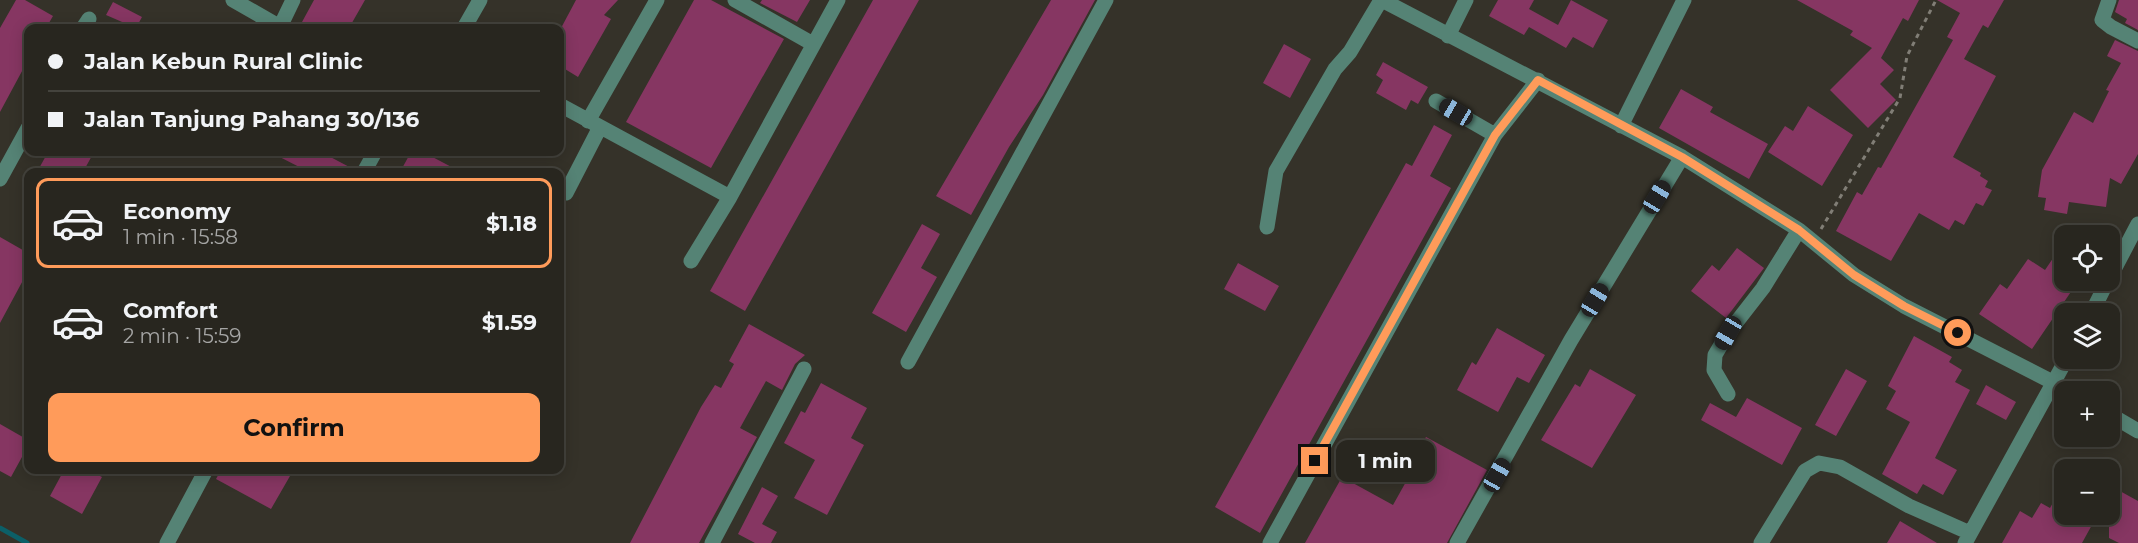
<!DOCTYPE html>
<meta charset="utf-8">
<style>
:root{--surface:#28261f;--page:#302e28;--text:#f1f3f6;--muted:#a5a5a4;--line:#44433d;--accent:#ff9b5a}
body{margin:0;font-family:Montserrat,sans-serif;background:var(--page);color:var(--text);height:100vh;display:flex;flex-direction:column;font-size:22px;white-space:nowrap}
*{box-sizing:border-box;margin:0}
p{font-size:20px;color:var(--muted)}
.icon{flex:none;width:33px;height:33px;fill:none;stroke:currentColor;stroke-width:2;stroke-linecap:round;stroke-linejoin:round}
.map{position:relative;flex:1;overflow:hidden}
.side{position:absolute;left:24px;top:168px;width:540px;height:306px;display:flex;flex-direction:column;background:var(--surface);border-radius:12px;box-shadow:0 3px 15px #0003,0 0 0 2px var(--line)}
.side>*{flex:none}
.top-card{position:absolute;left:24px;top:24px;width:540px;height:132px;border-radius:12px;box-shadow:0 3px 15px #0003,0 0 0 2px var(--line);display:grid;align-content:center;height:132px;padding:0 24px;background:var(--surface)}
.buttons{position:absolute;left:2054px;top:225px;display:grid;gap:12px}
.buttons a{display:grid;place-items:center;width:66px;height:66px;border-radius:12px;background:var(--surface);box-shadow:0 3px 15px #0003,0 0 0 2px var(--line);font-size:30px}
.end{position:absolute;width:27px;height:27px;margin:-14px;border:8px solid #ff9b5a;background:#111;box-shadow:0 0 0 3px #111}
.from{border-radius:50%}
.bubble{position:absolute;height:42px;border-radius:12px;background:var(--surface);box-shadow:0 3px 15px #0003,0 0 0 2px var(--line);font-size:20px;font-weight:700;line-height:42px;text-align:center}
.car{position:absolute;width:18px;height:36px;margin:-18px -9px;border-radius:8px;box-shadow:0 0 4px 2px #0007;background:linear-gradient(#222 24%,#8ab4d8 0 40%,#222 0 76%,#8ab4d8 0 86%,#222 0)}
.top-card b{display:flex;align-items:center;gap:21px;height:57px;font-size:22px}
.top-card b+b{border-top:2px solid var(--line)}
.top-card i{width:15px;height:15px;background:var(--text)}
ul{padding:10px 0 0;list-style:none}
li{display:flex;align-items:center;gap:18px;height:90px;margin:0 12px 9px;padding:0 12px;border:3px solid transparent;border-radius:12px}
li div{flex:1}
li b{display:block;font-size:22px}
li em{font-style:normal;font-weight:700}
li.current{border-color:var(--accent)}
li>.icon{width:54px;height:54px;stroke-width:1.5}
.cta{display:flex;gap:12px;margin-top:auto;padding:12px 24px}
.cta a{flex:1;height:69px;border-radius:12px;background:var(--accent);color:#111;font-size:24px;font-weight:700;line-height:69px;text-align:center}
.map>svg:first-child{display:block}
</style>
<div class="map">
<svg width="2138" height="543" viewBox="0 0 2138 543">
<rect width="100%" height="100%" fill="#353229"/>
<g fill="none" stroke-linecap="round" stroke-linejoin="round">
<path stroke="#0c5f67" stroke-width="5" d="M0,528L27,543"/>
</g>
<path fill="#863662" d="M16,0H25L53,16L46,28H28V60L0,112V28Z
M314,0H365L349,28H314L302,22Z
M576,0H618L604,15L611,19L578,77L560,66V30Z
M694,0H711L784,39L711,168L626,122Z
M762,0H810L797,22L760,3Z
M873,0H919L745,311L710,291Z
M1051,0H1095L1043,95L1009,147L971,215L936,196Z
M1498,0H1534L1529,9L1558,25L1571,0L1608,20L1593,48L1573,37L1566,48L1529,27L1524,35L1489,16Z
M1797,0H1919L1908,21L1903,18L1881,58L1894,70L1880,84L1896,100L1868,128L1830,90L1872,48L1850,35L1853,31Z
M1937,0H2004L1988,28L1983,25L1964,59L1996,76L1953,157L1981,173L1980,176L1988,181L1985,187L1992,190L1983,206L1976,203L1964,225L1955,220L1949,230L1919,213L1891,261L1836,231L1857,192L1862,195L1878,167L1881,168L1953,40L1947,37L1960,13Z
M2119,0H2138V30L2125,23L2127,19L2115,12Z
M113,2L142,17L136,28L106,15Z
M2115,40L2138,51V154L2121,184L2110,178L2106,207L2069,202L2067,214L2044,210L2046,198L2038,197L2042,170L2074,112L2093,123L2109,91L2106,90L2121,63L2107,56Z
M1284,44L1311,59L1290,98L1263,83Z
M1383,62L1428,87L1418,104L1411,100L1406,110L1376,93L1383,80L1376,75Z
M1681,89L1713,107L1710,112L1768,144L1749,179L1659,128Z
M1808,106L1853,135L1822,186L1768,152L1785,126L1793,131Z
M1434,125L1452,135L1430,176L1451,188L1260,533L1215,507L1406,163L1412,166Z
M48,152H94L83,172H37Z
M270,152H321L355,170L354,172H309Z
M411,152H423L461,172H400Z
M922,224L940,234L921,268L937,277L906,332L872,313Z
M0,237L28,253V271L0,323Z
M2064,242V280H2079L2032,349L1979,314L2000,284L2007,289L2028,259L2045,270Z
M1737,248L1764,268L1726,318L1691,291L1712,265L1719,271Z
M1238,263L1279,286L1265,311L1224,289Z
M749,324L805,355L795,364L782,390L766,381L740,428L757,437L699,543H630L701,407L715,385L721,388L734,364L729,361Z
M1497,328L1545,355L1529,383L1517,377L1498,412L1457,390L1472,362L1476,365Z
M1914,336L1952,357L1949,362L1962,370L1955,382L1970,390L1935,458L1957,470L1943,495L1923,484L1917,494L1882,474L1910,422L1886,409L1896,391L1888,386Z
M1590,369L1636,395L1592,468L1541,440L1575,384L1580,387Z
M1846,369L1867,381L1836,436L1815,425Z
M821,383L867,408L851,438L864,445L827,515L794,498L815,460L784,443L801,411L805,413Z
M1986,385L2016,402L2006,420L1976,404Z
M1747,398L1802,428L1782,465L1701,420L1710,403L1736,417Z
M0,424L28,440V446L11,477L0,471Z
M1426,437L1487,470L1447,543H1305L1342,477L1393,505L1412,471L1408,469Z
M64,470H88L102,477L82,514L50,496Z
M221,470H278L290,476L271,509L216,479Z
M2064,483V514H2098L2082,543H2002L2020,511L2032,518L2041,503L2050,508Z
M2109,485L2138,501V543H2119L2109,538Z
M762,487L778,496L762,524L777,532L771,543H755L738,534Z
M1900,521L1937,543H1887Z"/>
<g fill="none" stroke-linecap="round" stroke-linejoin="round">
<path stroke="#817e76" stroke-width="3" stroke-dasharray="4.5 4.5" stroke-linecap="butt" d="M1821,229L1900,98L1907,56L1936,0"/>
<path stroke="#558375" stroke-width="15" d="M233,0L282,28
M735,0L813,44
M1382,0L1682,157L1799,230L1854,275L1904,306L2072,392
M2109,0L2102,20L2111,27L2138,41
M280,27L293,0
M83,28L89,19
M464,28L480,0
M1448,36L1466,0
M1436,101L1495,135
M560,105L730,197
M588,121L657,0
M1621,126L1684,0
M364,172L375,152
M0,179L28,128
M566,193L599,129
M1267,227L1276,171L1335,69L1350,52L1381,0
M691,261L730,197L838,0
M2109,279L2138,224
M2091,314L2108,280
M908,362L1106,0
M1728,394L1714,370L1715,355L1728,333L1763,288L1799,230
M2109,414L2138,431
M167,543L206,470
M712,543L804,369
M1270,543L1495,135L1538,80
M1457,543L1571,340L1682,157
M1761,543L1805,471L1819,463L1840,467L1909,506L1970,533
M1965,543L2067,358"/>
</g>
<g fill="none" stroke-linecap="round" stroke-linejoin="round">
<path stroke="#ff9b5a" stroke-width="8" d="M1315,461L1495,135L1538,80L1682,157L1799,230L1854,275L1904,306L1958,333"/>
</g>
</svg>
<div class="buttons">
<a><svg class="icon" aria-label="locate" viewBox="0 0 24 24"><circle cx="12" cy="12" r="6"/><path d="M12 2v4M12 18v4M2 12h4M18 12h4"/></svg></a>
<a><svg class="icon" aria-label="layers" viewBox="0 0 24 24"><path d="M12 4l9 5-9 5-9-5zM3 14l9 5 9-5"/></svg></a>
<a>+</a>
<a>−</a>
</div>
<i class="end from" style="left:1958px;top:333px"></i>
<i class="end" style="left:1315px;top:461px"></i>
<div class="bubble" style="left:1336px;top:440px;width:99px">1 min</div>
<i class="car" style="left:1456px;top:112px;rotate:300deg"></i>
<i class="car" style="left:1657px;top:197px;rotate:31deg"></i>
<i class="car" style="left:1595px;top:300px;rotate:31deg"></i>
<i class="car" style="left:1728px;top:333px;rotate:210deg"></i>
<i class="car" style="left:1497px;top:475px;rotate:29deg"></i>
<div class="top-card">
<b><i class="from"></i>Jalan Kebun Rural Clinic</b>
<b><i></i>Jalan Tanjung Pahang 30/136</b>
</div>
<section class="side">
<ul>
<li class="current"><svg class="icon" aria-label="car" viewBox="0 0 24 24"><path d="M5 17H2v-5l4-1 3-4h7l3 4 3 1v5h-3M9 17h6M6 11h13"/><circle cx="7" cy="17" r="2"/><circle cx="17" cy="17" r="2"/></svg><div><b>Economy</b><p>1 min · 15:58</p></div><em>$1.18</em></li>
<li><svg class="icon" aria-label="car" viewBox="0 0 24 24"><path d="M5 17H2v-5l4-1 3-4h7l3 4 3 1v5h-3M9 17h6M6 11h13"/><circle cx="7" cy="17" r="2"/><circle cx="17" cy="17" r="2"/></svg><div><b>Comfort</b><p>2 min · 15:59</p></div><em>$1.59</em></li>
</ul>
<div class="cta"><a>Confirm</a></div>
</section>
</div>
